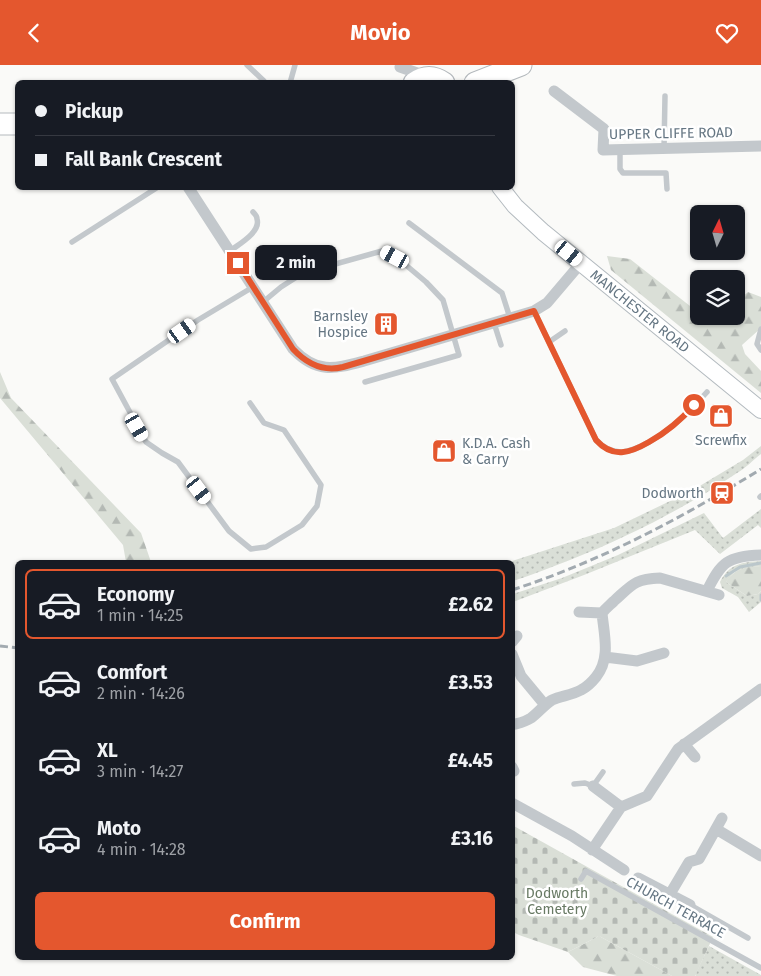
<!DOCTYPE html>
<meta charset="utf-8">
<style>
:root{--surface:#171b24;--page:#242831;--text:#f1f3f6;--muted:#9ea1a6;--line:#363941;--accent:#e4572e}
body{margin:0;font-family:"Fira Sans",sans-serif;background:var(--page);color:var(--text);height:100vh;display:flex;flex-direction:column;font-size:19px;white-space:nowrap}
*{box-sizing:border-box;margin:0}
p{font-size:16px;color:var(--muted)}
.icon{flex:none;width:28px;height:28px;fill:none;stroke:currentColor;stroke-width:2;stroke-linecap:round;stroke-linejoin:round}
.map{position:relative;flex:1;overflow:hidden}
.drawer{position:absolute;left:15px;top:495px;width:500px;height:400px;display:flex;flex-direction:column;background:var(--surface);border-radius:8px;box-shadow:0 1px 4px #0004}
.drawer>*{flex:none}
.hud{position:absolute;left:15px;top:15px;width:500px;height:110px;border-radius:8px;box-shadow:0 1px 4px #0004;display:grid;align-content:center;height:110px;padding:0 20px;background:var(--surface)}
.needle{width:32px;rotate:5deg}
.buttons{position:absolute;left:690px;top:140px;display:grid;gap:10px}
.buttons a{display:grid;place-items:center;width:55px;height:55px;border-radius:8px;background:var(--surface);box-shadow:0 1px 4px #0004;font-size:25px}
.end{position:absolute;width:22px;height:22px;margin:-11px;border:6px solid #e4572e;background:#fff;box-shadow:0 0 0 2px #fff}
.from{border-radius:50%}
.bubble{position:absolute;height:35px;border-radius:8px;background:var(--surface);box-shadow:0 1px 4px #0004;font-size:16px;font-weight:700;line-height:35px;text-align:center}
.car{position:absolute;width:15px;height:30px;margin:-15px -8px;border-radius:6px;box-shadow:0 0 4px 1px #0007;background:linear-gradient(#fff 24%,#345 0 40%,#fff 0 76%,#345 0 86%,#fff 0)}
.hud b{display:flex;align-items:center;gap:18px;height:48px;font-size:19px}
.hud b+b{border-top:1px solid var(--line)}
.hud i{width:12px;height:12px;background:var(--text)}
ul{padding:9px 0 0;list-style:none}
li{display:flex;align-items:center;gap:15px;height:70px;margin:0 10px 8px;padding:0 10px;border:2px solid transparent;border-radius:8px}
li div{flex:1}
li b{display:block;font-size:19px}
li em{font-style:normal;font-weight:700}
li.on{border-color:var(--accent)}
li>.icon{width:45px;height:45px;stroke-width:1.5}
.action{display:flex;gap:10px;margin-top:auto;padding:10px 20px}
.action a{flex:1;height:58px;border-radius:8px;background:var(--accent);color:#fff;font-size:20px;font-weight:700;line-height:58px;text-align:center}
header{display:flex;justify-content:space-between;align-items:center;height:65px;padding:0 20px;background:var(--accent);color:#fff;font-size:22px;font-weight:700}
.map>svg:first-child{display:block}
</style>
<header><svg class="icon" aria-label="back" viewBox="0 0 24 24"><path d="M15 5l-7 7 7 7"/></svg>Movio<svg class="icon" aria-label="heart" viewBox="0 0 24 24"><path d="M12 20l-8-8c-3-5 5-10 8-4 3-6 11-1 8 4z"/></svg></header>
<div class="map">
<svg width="761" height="911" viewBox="0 0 761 911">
<defs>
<pattern id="grass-dots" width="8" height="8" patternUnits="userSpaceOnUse" patternTransform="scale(1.25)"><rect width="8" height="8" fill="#dadfd7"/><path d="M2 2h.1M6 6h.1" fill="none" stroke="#b4b9b4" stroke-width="1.8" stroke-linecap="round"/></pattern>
<pattern id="forest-firs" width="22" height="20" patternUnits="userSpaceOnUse" patternTransform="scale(1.25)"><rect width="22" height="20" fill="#dadfd7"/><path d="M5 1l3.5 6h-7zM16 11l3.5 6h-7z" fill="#b4b9b4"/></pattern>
<pattern id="cemetery-stones" width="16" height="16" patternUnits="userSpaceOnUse" patternTransform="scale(1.25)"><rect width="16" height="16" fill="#dadfd7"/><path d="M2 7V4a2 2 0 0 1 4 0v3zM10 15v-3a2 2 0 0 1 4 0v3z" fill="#b4b9b4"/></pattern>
</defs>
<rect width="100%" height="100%" fill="#fafaf8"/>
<path fill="url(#grass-dots)" d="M761,381V389C753,395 746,403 737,408C685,443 628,472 570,495C551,502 532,510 513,516L512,498L509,497L614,463L693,425L743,395Z
M761,444V463L758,460L720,489L695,465L584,510L513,537V529L562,513L618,490L704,448L723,473Z
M761,496V501L745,503L734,507L726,517L747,531L758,529L761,526V537L749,547L738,532L722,523L720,517C729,499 742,497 761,496Z
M709,881L761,910V911H696L695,910Z"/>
<path fill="url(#forest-firs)" d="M607,191L630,194L699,248V251H736V237L748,227L761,232V263L742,280L745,289L761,306V328L611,205Z
M0,307L11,333L141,468L151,497H126L123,480L0,333Z
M761,501V526L758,529L747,531L726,517C735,503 745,502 761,501Z
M599,871L672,911H617L583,902L568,887Z"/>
<path fill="url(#cemetery-stones)" d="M512,760L713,872L695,911H672L599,871L568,887L519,870L513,867Z"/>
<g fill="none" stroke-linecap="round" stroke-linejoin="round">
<path stroke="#bbc7cb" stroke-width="3" d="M726,511L740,502L761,498
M761,535V530"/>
<defs>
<path id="secondary" d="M500,122L515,141L543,167L761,345"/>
<path id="highway" d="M414,18C424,11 434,11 444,18
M475,18L521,0
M0,59H18"/>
</defs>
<use href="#secondary" stroke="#b3babf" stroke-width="18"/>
<use href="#highway" stroke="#b4b9bd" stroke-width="23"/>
<path stroke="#c3c8cc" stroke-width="5.5" d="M247,0L264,16
M290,18L295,0
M664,84L665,31
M620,85V104L623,108H666L667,124
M409,158L502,228L510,253
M72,177L158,122
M230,186C239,179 261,167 257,154C257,151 255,149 253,147
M263,237L281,222L303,208L382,186L407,201L426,217L443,235L459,290L365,317
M534,246L596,375C613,393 630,388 649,377C673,363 688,348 707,327
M494,258L501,280
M761,264L757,279L761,285
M549,277L565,266
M250,338L264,358L284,365L321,420L317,441L302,460L266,482L251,484L229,466L178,397L162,388L146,377L112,314L198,255L253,222
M760,432L761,431
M574,719L585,718L593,721L603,707
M581,814L586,806L761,903
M690,840L748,873"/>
<path stroke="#c3c8cc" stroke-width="11" d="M400,2L426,11
M554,26L604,64L603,85L761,81
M188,122L293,284C317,309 334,304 364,296L534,246L547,238L581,198
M707,526C721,497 728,491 761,490
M579,547L602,548C606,543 610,540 614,536C632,520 634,514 660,513L719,530
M512,577L517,571
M512,589L521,611L545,640
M605,592L637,596L664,588
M512,660C519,658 525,657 531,653C538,648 544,640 552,635C561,631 572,630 581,625C587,622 592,617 596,612C611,593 604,570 602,548
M684,679L695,692
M512,702L514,706
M593,721L621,742
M512,738L572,771L624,805
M716,764L761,791
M592,785L621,742L647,731L678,684L761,624
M638,813L690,840
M670,829L689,797L699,794L722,753"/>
<use href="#secondary" stroke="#fff" stroke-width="16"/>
<use href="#highway" stroke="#fff" stroke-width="21"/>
<path stroke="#a2aab0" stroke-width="3" stroke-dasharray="8 4" stroke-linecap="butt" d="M512,525C601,496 682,453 761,404
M0,581L18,583"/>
</g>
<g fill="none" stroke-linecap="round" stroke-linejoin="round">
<path stroke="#e4572e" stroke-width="6" d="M238,198L293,284C307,299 323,307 343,302L534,246L596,375C613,394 630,388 649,377C667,367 681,355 694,340"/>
</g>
<defs>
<symbol id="building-square" viewBox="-11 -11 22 22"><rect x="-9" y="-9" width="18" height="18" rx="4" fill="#e4572e" stroke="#fff"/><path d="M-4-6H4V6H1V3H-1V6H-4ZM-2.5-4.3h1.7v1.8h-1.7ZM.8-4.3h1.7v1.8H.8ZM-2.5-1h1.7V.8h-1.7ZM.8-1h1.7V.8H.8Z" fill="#fff"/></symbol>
<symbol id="shop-square" viewBox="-11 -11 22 22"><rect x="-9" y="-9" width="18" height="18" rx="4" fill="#e4572e" stroke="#fff"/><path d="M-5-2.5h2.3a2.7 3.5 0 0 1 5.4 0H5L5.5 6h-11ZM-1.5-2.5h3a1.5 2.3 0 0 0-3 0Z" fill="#fff"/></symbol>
<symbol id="station-square" viewBox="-11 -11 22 22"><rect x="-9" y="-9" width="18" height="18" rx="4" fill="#e4572e" stroke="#fff"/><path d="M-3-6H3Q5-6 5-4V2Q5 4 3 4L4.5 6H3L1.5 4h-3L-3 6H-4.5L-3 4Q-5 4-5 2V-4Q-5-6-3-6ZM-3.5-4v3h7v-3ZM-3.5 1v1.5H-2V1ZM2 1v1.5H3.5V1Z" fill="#fff"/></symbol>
</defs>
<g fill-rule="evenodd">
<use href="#building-square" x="372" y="245" width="28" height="28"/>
<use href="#shop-square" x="707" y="337" width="28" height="28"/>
<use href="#shop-square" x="430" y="372" width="28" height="28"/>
<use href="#station-square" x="708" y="414" width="28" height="28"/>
</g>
<g text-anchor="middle" stroke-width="5" stroke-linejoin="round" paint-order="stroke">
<g font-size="14" fill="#657683" stroke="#fff">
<text transform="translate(671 68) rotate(-1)" y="5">UPPER CLIFFE ROAD</text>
<text transform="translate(640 246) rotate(39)" y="5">MANCHESTER ROAD</text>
<text transform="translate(676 842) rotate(29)" y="5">CHURCH TERRACE</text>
</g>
<g font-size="14" fill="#657683" stroke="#fff" text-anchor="end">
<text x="368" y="256">Barnsley<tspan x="368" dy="16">Hospice</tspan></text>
<text x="721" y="380" text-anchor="middle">Screwfix</text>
<text x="462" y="383" text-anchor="start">K.D.A. Cash<tspan x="462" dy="16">&amp; Carry</tspan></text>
<text x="704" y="433">Dodworth</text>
</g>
<g font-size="14" fill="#687a64" stroke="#fff">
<text x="557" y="833">Dodworth<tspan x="557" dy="16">Cemetery</tspan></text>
</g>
</g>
</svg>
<div class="buttons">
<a><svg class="needle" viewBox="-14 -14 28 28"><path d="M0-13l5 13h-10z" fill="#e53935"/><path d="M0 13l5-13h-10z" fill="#9ea1a6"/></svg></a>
<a><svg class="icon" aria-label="layers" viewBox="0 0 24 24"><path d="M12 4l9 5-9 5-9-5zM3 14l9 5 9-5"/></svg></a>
</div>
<i class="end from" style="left:694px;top:340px"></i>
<i class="end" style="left:238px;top:198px"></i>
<div class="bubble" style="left:255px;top:180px;width:82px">2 min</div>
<i class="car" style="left:569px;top:188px;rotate:129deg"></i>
<i class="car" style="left:395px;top:192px;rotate:298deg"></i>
<i class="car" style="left:182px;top:266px;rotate:55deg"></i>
<i class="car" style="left:137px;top:362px;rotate:150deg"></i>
<i class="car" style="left:199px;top:425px;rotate:143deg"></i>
<div class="hud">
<b><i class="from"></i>Pickup</b>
<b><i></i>Fall Bank Crescent</b>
</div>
<section class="drawer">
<ul>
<li class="on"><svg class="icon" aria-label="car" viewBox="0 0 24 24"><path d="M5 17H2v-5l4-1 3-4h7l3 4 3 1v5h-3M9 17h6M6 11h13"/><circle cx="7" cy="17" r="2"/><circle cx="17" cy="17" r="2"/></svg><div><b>Economy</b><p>1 min · 14:25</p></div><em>£2.62</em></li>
<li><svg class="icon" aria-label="car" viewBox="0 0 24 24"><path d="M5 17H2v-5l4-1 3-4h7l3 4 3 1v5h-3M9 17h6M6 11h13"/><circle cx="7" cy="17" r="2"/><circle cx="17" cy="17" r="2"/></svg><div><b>Comfort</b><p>2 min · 14:26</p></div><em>£3.53</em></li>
<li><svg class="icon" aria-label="car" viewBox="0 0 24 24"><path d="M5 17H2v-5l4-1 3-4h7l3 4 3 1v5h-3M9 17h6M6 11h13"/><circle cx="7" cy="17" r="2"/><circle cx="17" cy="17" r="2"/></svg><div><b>XL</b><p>3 min · 14:27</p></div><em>£4.45</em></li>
<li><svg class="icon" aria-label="car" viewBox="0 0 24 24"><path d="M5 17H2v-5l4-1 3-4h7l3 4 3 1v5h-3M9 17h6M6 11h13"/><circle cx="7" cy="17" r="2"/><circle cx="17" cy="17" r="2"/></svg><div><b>Moto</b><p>4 min · 14:28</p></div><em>£3.16</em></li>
</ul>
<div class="action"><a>Confirm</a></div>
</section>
</div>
